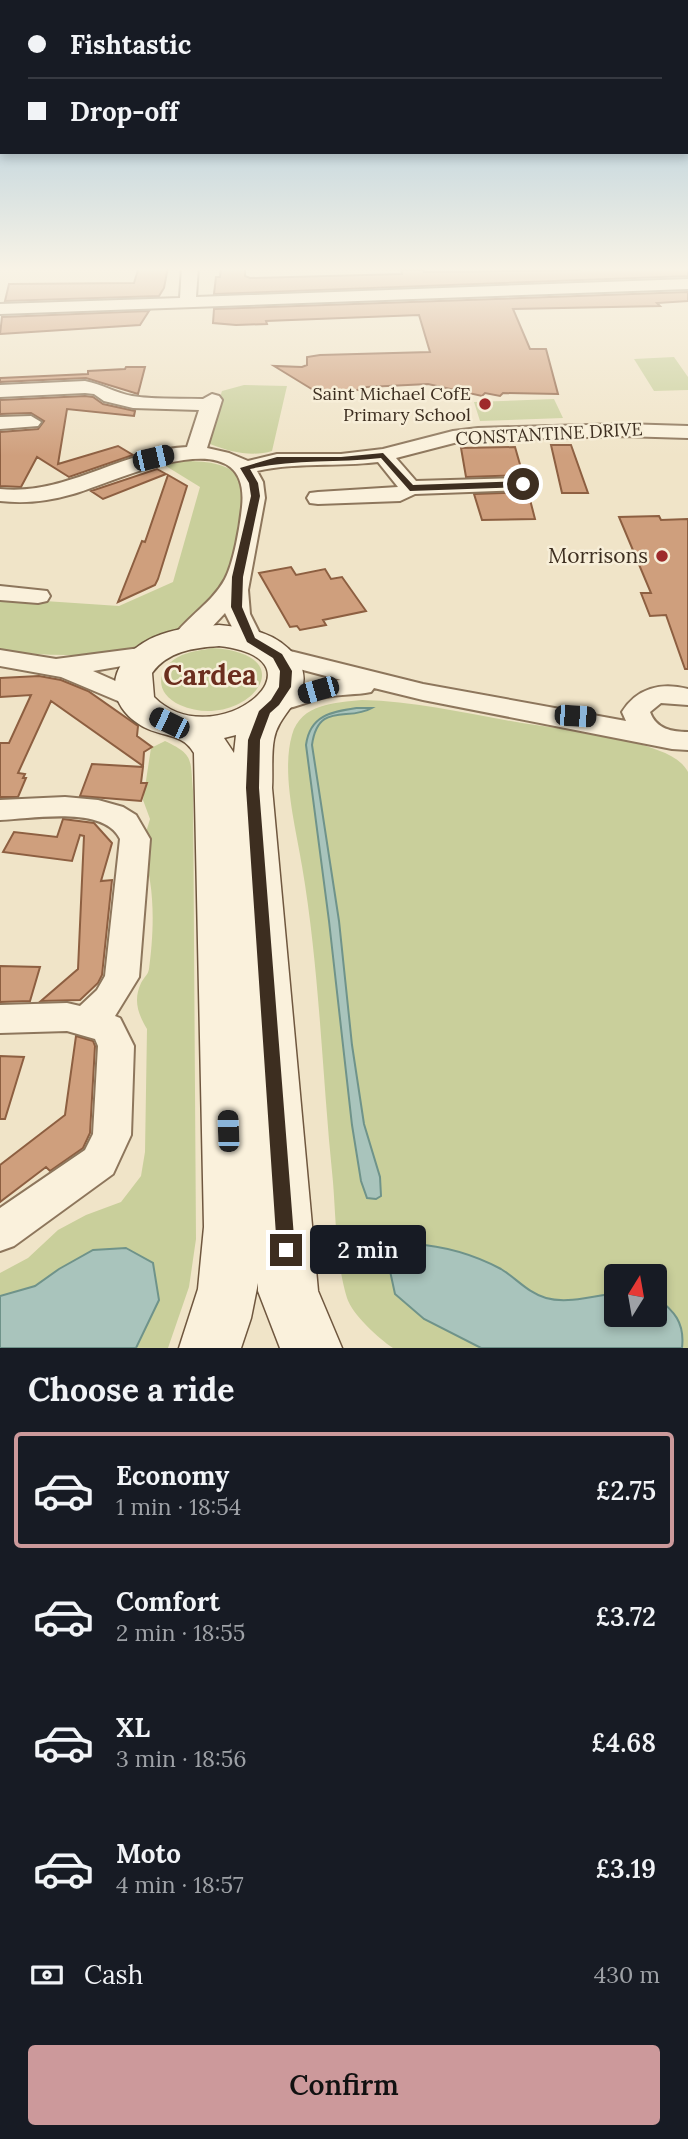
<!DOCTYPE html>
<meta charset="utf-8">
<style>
:root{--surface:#171b24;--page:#242831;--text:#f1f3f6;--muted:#9ea1a6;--line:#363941;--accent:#cc999b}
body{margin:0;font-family:Lora,serif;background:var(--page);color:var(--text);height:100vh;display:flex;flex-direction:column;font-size:26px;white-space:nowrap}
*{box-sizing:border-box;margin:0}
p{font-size:23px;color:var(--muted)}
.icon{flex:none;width:38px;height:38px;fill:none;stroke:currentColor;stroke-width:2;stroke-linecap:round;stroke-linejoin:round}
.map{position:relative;height:1348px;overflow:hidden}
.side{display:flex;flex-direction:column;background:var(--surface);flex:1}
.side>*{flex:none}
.hud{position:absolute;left:0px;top:0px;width:690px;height:154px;box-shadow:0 4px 10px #0003;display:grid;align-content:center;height:154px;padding:0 28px;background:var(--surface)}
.needle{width:46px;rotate:11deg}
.fabs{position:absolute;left:604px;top:1264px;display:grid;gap:14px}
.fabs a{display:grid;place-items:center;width:63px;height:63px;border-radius:7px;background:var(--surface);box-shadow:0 4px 10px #0003;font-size:35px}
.end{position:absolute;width:32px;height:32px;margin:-16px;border:9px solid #3d2e20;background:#fff;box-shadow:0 0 0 4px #fff}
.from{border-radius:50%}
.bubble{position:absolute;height:49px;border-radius:7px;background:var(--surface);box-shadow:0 4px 10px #0003;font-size:23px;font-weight:600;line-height:49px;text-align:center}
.car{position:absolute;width:21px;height:42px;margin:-21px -10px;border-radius:9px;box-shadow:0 0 5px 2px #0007;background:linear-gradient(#222 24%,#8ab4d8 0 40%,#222 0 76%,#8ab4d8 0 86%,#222 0)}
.hud b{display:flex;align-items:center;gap:24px;height:66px;font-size:26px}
.hud b+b{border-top:2px solid var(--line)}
.hud i{width:18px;height:18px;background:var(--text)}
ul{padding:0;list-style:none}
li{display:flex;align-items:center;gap:21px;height:116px;margin:0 14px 10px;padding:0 14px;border:4px solid transparent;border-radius:7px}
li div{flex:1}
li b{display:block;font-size:26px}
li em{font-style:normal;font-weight:600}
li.active{border-color:var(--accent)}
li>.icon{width:63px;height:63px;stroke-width:1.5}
h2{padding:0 28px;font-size:32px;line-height:84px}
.pay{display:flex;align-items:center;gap:18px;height:77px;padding:0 28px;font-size:26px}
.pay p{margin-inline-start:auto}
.primary-button{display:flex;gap:14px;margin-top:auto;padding:14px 28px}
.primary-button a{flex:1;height:80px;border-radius:7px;background:var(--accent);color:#111;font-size:28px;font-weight:600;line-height:80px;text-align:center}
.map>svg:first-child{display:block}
</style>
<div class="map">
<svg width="688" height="1348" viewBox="0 0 688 1348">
<rect width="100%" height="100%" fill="#f0e4c8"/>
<path fill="#c9cf9b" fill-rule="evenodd" d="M674,357L688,377V390L654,391L634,359Z
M244,385L287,386L272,451C252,457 230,452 210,444L207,437L222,391Z
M554,399L563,418L480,421L474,402Z
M177,461C196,461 229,460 241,480C250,497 230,572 220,589C213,600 196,615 186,623C132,662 63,657 0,651V598L119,606L173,582L200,487L161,463Z
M213,648C311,655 242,733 180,705C153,693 156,667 182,655C192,651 203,650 213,648Z
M362,700C416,701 468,714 522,723C558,729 597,731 633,742C651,748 679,754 688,772V1348H393C378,1338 352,1314 347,1298C336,1262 336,1220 333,1182C322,1077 320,971 302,866C296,828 281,773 292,735C301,703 335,703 362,700ZM616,1276H654V1314H616Z
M165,741C195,755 190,760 193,791L196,1239L189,1287L168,1348H0V1273L28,1258L58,1230L86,1215L121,1202L141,1176L145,1152L147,1029C138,1014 133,1000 141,983C144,977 148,975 149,969C154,933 156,882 141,849L150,819L143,800L151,748Z"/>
<path fill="#a9c4bc" stroke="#6f938a" stroke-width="2" d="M357,708H372C348,722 318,701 312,745L339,921L352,1045L364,1124L380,1177L381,1196L376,1199L367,1198L361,1181L352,1125L329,921L306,745C310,715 331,712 357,708Z
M413,1244C444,1246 473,1254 501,1269C516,1278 528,1293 546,1298C567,1304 595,1296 616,1293V1314H654L655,1296C674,1311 685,1322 682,1348H481L424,1319L395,1294L390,1271L395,1254Z
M126,1248L153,1263L159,1300L136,1348H0V1296L35,1286L59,1269L93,1250Z"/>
<path fill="#cf9f7d" stroke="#8d5f41" stroke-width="2" d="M139,267H168L164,288L159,296L5,301L9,284L134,283Z
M221,267H245V276L250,278L402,274L401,270H424V272L579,270L577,267H688V276L214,294L216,277H220Z
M688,292V301L657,303L660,306L513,309L530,349H546L558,394L503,393L500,396L485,393L482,396L428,384L367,387L328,399L274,366L302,367L307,365V357L320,355L430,352L419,315L266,321L267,324L236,325L213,323L214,309Z
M149,311L140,325L0,334L2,317Z
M126,367H145L138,394L86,378L0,382V378L88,374V371L125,369Z
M85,396L93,397L103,404L135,411L134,416L67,409L58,464L118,446L133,455L69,477L37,457L21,487L0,486V432L38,429L44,421L31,413L0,414V400Z
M551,445H571L588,493H562Z
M515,447L523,475L466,477L461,448Z
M157,469L166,474L103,499L91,491Z
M168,475L187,486L158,579L155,585L118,602L142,541L145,542Z
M528,492L535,519L482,520L474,494Z
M659,516L661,520L688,519V669H685L666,615L650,616L641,593H651L619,517Z
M291,567L296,575L325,569L331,579L342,577L366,611L323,620L326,625L300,630L297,626L290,627L259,573Z
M39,676L61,680L88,691L138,726L137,736L152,747L144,752L143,766L51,701L18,773L25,774L23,778H26L18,797H0V743H9L31,695L0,697V678Z
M92,764L143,767L141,783H147L141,801L80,796Z
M63,819L94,823L112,843L101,881L112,880L102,975L98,983L80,1000L41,1001L78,969L84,836L80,835L72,861L3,852L14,832L57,837Z
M0,966L40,967L30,1001L0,1002Z
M76,1036L93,1041L95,1046L90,1133L83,1148L50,1171L46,1167L0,1202V1165L65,1115Z
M0,1056L24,1057L5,1119H0Z"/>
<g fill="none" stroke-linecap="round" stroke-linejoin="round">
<defs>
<path id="street" d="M182,267H198L196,297L688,279V289L0,314V304L180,298Z
M85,381C102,384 115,393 132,396C155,400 180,398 203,399L212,394L219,396L222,400L207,448L229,453L248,461L277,454H341L383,449L453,431L478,428L623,424L688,426V438L623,436L478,440L454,443L396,458L416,481L523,478L531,479L534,484L531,489L523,490L415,494L400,501L318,504L310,503L307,498L310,493L318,492L398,487L378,462C338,467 296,462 257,471L263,482L265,498L248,590L250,614L263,640L259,645L250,648L241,645L225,613C211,627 197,649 176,643L172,638C188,616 212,603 225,579C234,562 240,526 242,507C252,413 113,483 73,494C49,501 26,504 0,501V489C67,496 121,450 187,447L199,410L133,408L104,401L94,394L85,393L0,397V385Z
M31,416L41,422L38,426L0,429V417Z
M0,586L47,591L50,596L47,601L38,603L0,600Z
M148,647L157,650L161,655L157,660L93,671L147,695L150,701L147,707L137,709L61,677L0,666V650L56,659Z
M278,648L423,684L626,721L622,712C637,688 661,682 688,689V705L661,703L650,712C656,729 672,732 688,732V750L672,749L423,700L374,688L371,692C356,695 341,694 326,697C306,701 285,714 265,709L261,703L265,697L325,681L341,680L269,661L265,656L269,651Z
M65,797L98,800L123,807L136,815L150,839L139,977L115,1016L120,1018L134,1046L131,1135L113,1174L14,1246L0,1251V1208L85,1150L93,1134L98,1046L95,1039L67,1031L0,1033V1005L67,1003L80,1006L97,990L105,976L120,839C104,805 31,819 0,820V800Z"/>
<path id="secondary" d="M219,625C249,628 277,632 296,657C302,666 306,676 302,688C295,707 278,718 274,739C271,754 273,773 272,788L318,1291L342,1348H280L258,1291V1283L251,1318L241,1348H179L198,1289L204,1227L194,753C183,734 166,737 148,729C118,715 104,686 125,659C147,631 186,627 219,625ZM219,646C336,660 214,758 154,697L152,673C168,651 193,648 219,646ZM236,735L234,753L224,738Z"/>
</defs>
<use href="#street" stroke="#8d765c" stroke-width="4"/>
<use href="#secondary" stroke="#6f573f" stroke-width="3"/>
<use href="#street" fill="#faf1dc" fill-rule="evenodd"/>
<use href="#secondary" fill="#faf1dc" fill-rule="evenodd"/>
</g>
<linearGradient id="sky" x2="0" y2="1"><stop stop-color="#8fbad6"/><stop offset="0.59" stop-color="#f8f3e6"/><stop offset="1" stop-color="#f8f3e6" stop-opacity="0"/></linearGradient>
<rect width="688" height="456" fill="url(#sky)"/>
<path fill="#3d2e20" d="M383,453L413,485L523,481L528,484L523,487L410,491L381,458C337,463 293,459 250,469L258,483L260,496L243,577L242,607L255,638L282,654L292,671L291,687L279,705L270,713L260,740L259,788L295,1250L292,1256L286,1258L280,1256L277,1250L246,788L248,740L259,711L271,700L279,687L280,671L273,658L247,642L231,607L232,577L251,496L249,483L240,468L277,457H341Z"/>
<g fill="#9e2a2b" stroke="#f7eed8" stroke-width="2.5">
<circle cx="485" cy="404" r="7"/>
<circle cx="662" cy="556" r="7"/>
</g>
<g text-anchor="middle" stroke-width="5" stroke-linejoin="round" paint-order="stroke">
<g font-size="18" fill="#3d2e20" stroke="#f7eed8" text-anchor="end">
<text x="471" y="400">Saint Michael CofE<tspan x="471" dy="21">Primary School</tspan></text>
</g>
<g font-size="18" fill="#3d2e20" stroke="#f7eed8">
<text transform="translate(549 434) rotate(-3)" y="6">CONSTANTINE DRIVE</text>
</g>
<g font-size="21" fill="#3d2e20" stroke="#f7eed8" text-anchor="end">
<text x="648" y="563">Morrisons</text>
</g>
<g font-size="28" font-weight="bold" fill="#6b2e1e" stroke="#f7eed8">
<text x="210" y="685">Cardea</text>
</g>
</g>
</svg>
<div class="fabs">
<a><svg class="needle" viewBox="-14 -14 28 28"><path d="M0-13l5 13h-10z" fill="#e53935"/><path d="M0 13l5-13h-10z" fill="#9ea1a6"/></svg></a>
</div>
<i class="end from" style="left:523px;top:484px"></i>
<i class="end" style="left:286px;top:1250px"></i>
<div class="bubble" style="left:310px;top:1225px;width:116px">2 min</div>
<i class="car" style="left:153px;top:458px;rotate:77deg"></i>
<i class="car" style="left:318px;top:690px;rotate:254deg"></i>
<i class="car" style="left:575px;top:716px;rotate:94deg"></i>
<i class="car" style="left:169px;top:723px;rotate:296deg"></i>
<i class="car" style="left:228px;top:1131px;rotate:358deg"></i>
<div class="hud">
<b><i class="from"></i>Fishtastic</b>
<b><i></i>Drop-off</b>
</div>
</div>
<section class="side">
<h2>Choose a ride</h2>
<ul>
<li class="active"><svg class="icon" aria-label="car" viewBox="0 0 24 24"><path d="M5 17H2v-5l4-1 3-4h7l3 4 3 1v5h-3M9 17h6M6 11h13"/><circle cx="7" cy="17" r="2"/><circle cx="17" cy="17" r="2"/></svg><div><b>Economy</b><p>1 min · 18:54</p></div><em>£2.75</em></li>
<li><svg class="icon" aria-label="car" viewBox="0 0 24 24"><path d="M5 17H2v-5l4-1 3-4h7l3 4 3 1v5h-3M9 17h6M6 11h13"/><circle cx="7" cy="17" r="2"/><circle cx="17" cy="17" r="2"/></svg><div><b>Comfort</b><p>2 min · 18:55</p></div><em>£3.72</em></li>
<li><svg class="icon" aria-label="car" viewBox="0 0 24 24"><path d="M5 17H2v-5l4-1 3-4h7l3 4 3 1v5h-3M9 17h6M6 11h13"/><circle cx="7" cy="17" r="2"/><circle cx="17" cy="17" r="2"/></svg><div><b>XL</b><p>3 min · 18:56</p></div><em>£4.68</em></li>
<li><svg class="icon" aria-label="car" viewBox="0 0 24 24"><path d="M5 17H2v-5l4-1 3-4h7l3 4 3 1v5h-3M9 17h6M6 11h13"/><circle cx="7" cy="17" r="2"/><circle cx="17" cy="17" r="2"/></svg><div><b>Moto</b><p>4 min · 18:57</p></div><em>£3.19</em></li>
</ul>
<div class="pay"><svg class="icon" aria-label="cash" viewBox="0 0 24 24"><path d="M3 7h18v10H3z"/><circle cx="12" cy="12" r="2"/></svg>Cash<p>430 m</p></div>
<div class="primary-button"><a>Confirm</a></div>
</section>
